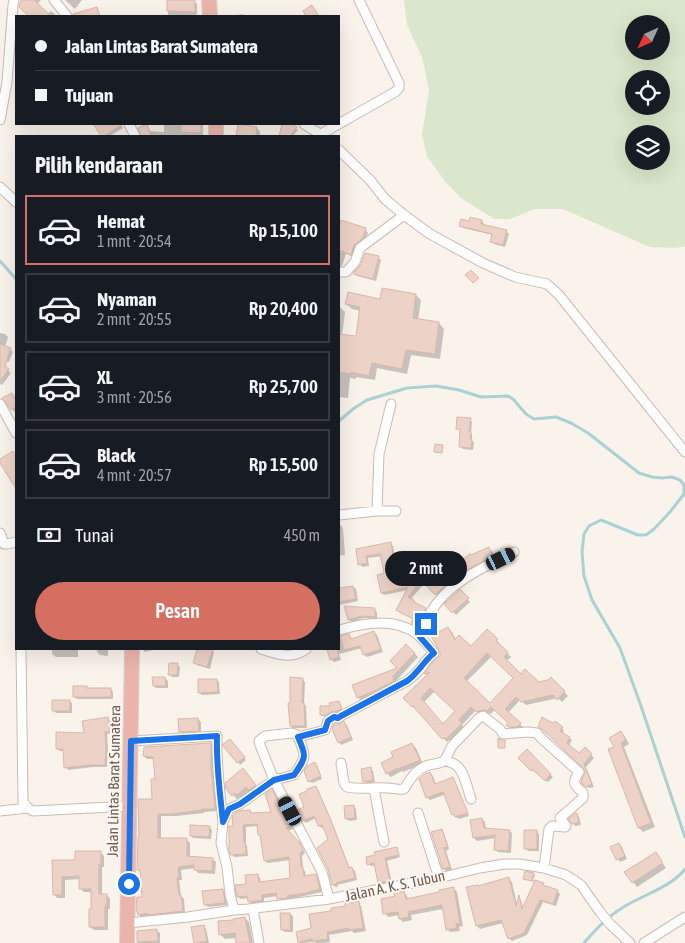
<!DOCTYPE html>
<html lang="id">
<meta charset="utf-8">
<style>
:root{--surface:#171b24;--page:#242831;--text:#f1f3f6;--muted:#9ea1a6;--line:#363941;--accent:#d46f62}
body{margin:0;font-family:"Asap Condensed",sans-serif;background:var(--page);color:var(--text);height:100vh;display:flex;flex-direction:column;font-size:19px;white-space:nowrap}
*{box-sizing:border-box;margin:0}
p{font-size:16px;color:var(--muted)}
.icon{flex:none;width:28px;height:28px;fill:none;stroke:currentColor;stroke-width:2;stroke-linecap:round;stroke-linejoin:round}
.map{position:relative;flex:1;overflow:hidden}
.details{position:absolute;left:15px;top:135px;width:325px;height:515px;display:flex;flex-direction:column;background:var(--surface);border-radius:0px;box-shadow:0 5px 20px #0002}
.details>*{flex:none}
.top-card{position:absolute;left:15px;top:15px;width:325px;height:110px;border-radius:0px;box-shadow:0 5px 20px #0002;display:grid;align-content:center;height:110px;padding:0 20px;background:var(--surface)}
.needle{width:32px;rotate:225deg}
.buttons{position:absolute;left:625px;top:15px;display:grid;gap:10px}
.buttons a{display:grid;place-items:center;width:45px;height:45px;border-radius:50%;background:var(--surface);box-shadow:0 5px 20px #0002;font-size:25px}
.end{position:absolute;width:22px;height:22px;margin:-11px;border:6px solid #1a73e8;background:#fff;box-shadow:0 0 0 2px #fff}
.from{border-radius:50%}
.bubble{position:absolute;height:35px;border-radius:18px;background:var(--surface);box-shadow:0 5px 20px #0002;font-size:16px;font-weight:600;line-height:35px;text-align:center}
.car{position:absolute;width:15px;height:30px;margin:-15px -8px;border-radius:6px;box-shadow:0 0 4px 1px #0007;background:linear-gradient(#222 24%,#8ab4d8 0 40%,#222 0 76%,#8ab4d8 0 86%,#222 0)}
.top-card b{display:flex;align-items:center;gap:18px;height:48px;font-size:19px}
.top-card b+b{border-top:1px solid var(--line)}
.top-card i{width:12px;height:12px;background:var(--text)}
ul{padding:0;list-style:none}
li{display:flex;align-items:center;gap:15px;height:70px;margin:0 10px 8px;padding:0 10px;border:2px solid var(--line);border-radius:0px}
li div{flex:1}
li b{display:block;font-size:19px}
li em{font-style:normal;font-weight:600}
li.selected{border-color:var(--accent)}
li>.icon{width:45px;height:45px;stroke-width:1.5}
h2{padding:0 20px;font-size:22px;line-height:60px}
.pay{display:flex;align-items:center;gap:12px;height:55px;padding:0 20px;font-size:19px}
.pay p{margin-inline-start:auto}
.action{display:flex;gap:10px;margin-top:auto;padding:10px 20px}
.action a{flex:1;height:58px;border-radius:30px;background:var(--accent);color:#fff;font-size:20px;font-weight:600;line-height:58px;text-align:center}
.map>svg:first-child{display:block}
</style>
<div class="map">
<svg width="685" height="943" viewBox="0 0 685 943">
<rect width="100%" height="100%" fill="#faf3ec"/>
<path fill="#dae7cc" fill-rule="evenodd" d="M404,0H685V246L676,248L650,247L563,209H535L510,219H494L461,198L443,179L427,156L422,135L429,90L422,57L407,25ZM634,24H661V51H634ZM634,79H661V106H634ZM634,134H661V161H634Z"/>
<path fill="#0003" fill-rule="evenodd" d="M23,0H41L37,4L47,15L51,11L57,16H30L20,7Z
M65,0H82L75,9Z
M168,0L194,1L197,4V15L196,14V16H168Z
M243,14L246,16H230Z
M99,124H120L123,128L110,136H102L96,126Z
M164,124H203V136H142V133L146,126L150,131L164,132Z
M283,124H290L298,130L293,136H280L282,128L281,127Z
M239,126L257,128L260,132V136H239L238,135Z
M471,219L482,221L484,224V226L506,231L509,234L505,247L494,244L491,241L493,235L463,228L461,225L470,222Z
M339,220L365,229L368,233L365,242L354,257L346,254L341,269L339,271Z
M378,257L381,260L376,281L357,276L355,274L362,265Z
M416,295L421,300L418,320L439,323L444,329L440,359L411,355L407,374L377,368L375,380L356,377V379L350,378L348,398L339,397V306L345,312L342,336L357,338L361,311L352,309L346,304L381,301Z
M0,333L5,334L8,337L5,347L10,349L13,352L9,362L0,359Z
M1,364L11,373L2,385L0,384Z
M12,394L16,400V411L14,412L7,401Z
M470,420L472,422L471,433L472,434V440L474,443L473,450L463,449L461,446V431L457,428Z
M339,525H341L343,528L345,555L339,556Z
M391,544L393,546L398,575L422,567L440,556L446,564L436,572L450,587L439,597L426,583L425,585L424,584L410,600L428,611L420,629L415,626L414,619L400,613L398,610L408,590L384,595L382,593L385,574L382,556L368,558L369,566L362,567L360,564L357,550Z
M489,549L492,551L495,558L470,572L468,569L471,556Z
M353,587L356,589L358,601L339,605V590Z
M460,591L470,602L456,615L446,604Z
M346,608L375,610L377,612V619L364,618L352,622L349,620Z
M448,629L452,632L456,640L471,648L487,631L500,644L499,645L511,657L506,661L521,675L538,683L548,681L551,678L568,696L562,702L558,698L526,705L520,700L508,713L523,727L521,730L513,731L507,725L510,723L495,709L491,714L488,713L481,715L476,710L462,725L465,728L450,742L449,740L447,742L417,709L416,710L405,698L428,676L426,674L441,656ZM492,656L515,678L490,704L466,682ZM435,691L457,711L443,725L423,703Z
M374,632L377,635L383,652L367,657L364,655L362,648L339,654L341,660L334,662L331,659L328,649H339V640L349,635L352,639Z
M406,645L418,657L396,681L397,685L361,701L358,697L399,669Z
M52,649H78V657H56L52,654Z
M97,649H108V656L100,655L97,652Z
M142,649H153V650L145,652Z
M198,649H208L212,650L214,652L210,669L197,665L194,662Z
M177,665L180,667L179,677H172L170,674Z
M165,678L168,681V688H156L154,686Z
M302,679L305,682L304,704L306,706L307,728H293L291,726Z
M216,680L219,682L220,694L202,695L199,692Z
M88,689H111L113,692V699H77L74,696Z
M69,701L72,703V713H56L53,710Z
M339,702L342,710L338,712H332L326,716L321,715Z
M107,719L110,721L111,733L107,734L108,749L107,767H93L68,770L66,767L64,751H60L57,749L86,734Z
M198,719L201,722V733L183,734L180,731Z
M344,723L347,725L353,740L341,745L339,742Z
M539,727L562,728L564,731L562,733L572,740L569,746L579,755L585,749L594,758L586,767L594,787L589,788L583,783L587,772L585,767L546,731Z
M621,733L625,737L629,744L624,747L655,827L643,832L639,828L616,748Z
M232,743L246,760L240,765L238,762Z
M210,744L213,747L218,811L204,812V813L176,816H161V840H187L190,843V858L212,859L216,862L215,874L198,873L195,868L181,870L182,880H179L181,896L184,899L185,914L152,917L151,916L142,918L139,915L143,898L142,873L138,870L157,780L154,759H147L144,756Z
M412,744L416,748L423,764L403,772L402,771L391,777L387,773L395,757Z
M527,751L553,777L548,782L535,771L534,772L520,758Z
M315,764L317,766L322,779L312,783L309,781Z
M371,769L373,771L375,782L367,784L365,781Z
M430,773L433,776L436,785L453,779L455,781L469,816L459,819L456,817L453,814L446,794L430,800L427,797Z
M247,774L259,790L254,793L251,791L242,798L240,797L237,799L233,795Z
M315,787L318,790L332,822L350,869L352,868L355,871L357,880L337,885L338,887H336L333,885L329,840L324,827L322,828L319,826L316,818L306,823L303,820L305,808Z
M274,793L293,829L287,831L302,847L305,853L302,856L303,869L305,871L306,877L316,875L318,878L322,892L281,901L279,898L278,896L264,898V902L252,904L250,901L249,898L241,899L238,897L247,885L258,875L260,878L261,883L292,879L290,860L268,863L265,861L259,826L246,827V845L247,846L248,856L234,857L232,854L235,827L250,811L253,814L273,813Z
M353,806L356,809L357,820L349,821L346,818Z
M577,815L579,817L581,825L575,826L573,823Z
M482,819L485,822L486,829L509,831L512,833L511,853L498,852L496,850V838L477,841L474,838L471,821Z
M209,827L212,830L211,839L193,838L191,836Z
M442,831L444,833L449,849L446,851L452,870L446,871L444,869L432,833Z
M536,831L539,834V851H528L525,848Z
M619,844L622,847L627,859L620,862L618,859Z
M396,848L398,851L400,857L387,861L392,883L382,885L379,883L376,865L371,866L369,864Z
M100,852L104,856V867H102V895H107L110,899V909H108V930H94L90,927L92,910V892H84L81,889V879L65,880V898H57L54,894V861L76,862Z
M655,853L666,868L637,887L626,872Z
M526,873L534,874L535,875L533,880L543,884L546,887L557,891L560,894L556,906L543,902L527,935L512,941L509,938L503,923L480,929L477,926L509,879L512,882L517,905L519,898L521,900L523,909L535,882L525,879Z
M453,888L457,892L463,926L459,927L460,931L450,932L447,929L443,909L411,915L412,920L403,922L400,919L399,915L388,917L385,913L396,897L404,892L407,896L408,900Z
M223,890L225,893L227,905L208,907L205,904Z
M358,903L361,906L366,931L354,933L352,931L329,935L330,942L322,943H316L315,942L300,943L299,942L297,933L312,929L333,912Z
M290,914L293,916V932H285L282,930Z
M245,918L249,922L253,943H237L236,938L225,939L220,934L234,921Z
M204,926L206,929L209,943H196Z
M157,931L160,933V943H138V932Z"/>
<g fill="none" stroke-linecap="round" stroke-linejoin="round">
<path stroke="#aad1d3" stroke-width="3" d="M0,261L16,279
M339,421L353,409L367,400L407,388L436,386L459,390L481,397L508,396L513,399L526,414L534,419L556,417L571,423L588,433L639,473L652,477L662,478L672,477L680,480L684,485V494L670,512L654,529L646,535H638L601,520L589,526L584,534L582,552L584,576L592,600L620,648L641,706L685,837
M584,943C595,930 607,917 622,908C640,896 672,887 685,869"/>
</g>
<path fill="#ecd2c7" stroke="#ddb7aa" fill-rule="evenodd" d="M21,0H34L51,16H28L19,7Z
M167,0H195V12L167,11Z
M312,5L319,16H306L303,11Z
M97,7L100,16H73V14Z
M93,124H123L104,136H101Z
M147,124L151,136H141L138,128Z
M181,124H201V133L181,132Z
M238,124L257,127L256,136H236Z
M282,124H292L297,127L290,136H279Z
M470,217L482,220L481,224L507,230L503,245L490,242L492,234L459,226L461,219L469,221Z
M341,220L366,228L362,239L354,245L351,255L339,250V227Z
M365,253L379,256L373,279L353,274L361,264Z
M471,270L479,278L473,283L465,275Z
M382,288L416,294L413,318L439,322L435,354L406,350L402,369L372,363L369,376L351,372V374L339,372V334L356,336L360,307L345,304L348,292L380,299Z
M0,344L11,348L5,366L9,369L0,381Z
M12,393L16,400V407L11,410L5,401L2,398Z
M457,417L471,418L469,431H471L470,439H472L471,448L459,447L460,429H456Z
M435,444L443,445L442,453L434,452Z
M13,451L16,455V489L0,463V459Z
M391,542L397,575L402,569L405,571L415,559L422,565L436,553L438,556L440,555L445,560L435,569L448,583L435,595L423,582L421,583L420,582L408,597L414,600V602L426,608L417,627L411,623L413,619L396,610L408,587L381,593L377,575L384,573L380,554L366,556L367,563L358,565L356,549Z
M489,547L493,556L467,570L460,561L470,554L471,555Z
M353,586L356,599L339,602V588Z
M460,589L469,598L452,613L444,604Z
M344,606L375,608V617L361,616L348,620Z
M448,627L455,640L459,635L471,646L487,629L498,639L496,641L508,652L504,657L521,674L525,669L539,682L548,680L551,677L565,691L557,700L553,695L521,702L516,697L505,709L521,723L517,727H508L506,725L508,723L491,707L487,711L483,710L476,712L471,707L459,720L462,723L446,739L444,738L442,739L413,706L412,707L403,698L430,672L424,674L432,663L440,656V652L431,636ZM487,653L513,678L490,703L464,678ZM430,688L455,711L443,724L421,698Z
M374,631L381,649L363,655L360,646L344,650L340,636L349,634L351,639Z
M406,644L415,653L393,676L394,681L372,692L357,698L352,685L397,668L390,661Z
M197,649H213L207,667L193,663Z
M327,649H337L339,657L330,660Z
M169,663H178L177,675H168Z
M152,677H165L166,686H153Z
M290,677L303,678L302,703L304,702L305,726H290L288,703H290Z
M198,679H217L218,692L198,693Z
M73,686H87V688H111V697H73Z
M52,700H70V711H52Z
M339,701L342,708L337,711L331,712L325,716L320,715V706H330L329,703Z
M108,717L110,731L105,732L106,746L105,765H90L64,768L63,749H56V732L84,733L82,721Z
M542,717L553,723L555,721L563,727L560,731L570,737L567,743L579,753L585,747L592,754L584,764L592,784L586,787L582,784L581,781L585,772L583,768L542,729L538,727Z
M198,718L199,731L179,732L178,719Z
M344,721L351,737L338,743L332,729L333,725L335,724H339Z
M621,731L626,740L621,743L651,823L638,828L608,749L614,747L609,738Z
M498,738L501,740H505V748H498Z
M230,739L245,757L237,763L223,746V744Z
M211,743V768L215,809H202V810L172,814H158V838H187V856L213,858L212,871L194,870V865L178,867L179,877L177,878L179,895H181L183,911L148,915V913L138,915L136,908L137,897H142L140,870H137L138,837H139L138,799H152L151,779H155L153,757L143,756L144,747Z
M412,743L420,760L398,769V768L386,774L381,763L393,757L391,752Z
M527,749L551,774L545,781L532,769L531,771L518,758Z
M315,762L321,776L308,782L304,771L307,766Z
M371,767L373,780L363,782L361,769Z
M243,768L256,785L249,790L246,787L237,795L235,793L232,796L226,789L225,783Z
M430,772L435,784L453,777L468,813L455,817L454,814L452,815L443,792L426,798L419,779L425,774Z
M316,786L330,818L349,868L352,867L355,878L336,883V884L332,885L328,869L317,848L328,839L322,825L318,826L314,816L302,821L297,810L304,807L299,794L307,791V789Z
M272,789L291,826L286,828L300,843L303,850L300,853L301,867H303L304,876L316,874L320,889L306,893L287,896L288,898L277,899L276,893L262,895V900L248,902L247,896L237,897L236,893L235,885L246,884L245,875L258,874L259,882L290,878L289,857L264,861L260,835H258L257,824L243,825L244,842H245L246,854L230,855L229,850V826H233L232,817L234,814L239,811L250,810L251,813L271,812L265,794Z
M354,805L355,818L345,819L344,806Z
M575,813H577L579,822L572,824L568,819Z
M482,818L484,828L510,830L508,851L494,850L495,835L473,838L470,820Z
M190,825L210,826L209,837L190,836Z
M442,829L448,847L444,848L450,867L443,869L431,832Z
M524,830H537V849H524Z
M619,843L625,856L616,860L610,847Z
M397,847L399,855L385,858L390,881L378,883L374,863L367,865L366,857L375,855L374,852Z
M75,851H101V864H99V894H107V906H105V927H89V909H91V889H79V876L62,877V895H53L52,860H75Z
M656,852L663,863L632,883L624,872Z
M525,871L534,873L532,881L523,879Z
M509,877L516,906L519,895L522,909L535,880L544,883L543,885L558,890L553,904L540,900L524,933L508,939L501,920L476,926L466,887L478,885V886Z
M454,887L460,923L456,924L457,928L446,930L442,905L408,912L409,917L399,919L398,912L383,914L381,899L395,896L394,893L404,891L406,899L439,892V890Z
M223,889L225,903L204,905L202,891Z
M359,901L363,928L349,930V928L327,932L328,939L313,941L312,939L298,942L296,932L311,928L309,914L331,911V908L345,906V903Z
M280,913H290L291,930H281Z
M245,917L250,943H236L235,933L219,935L218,921L233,920V919Z
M204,925L207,941L194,943L191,927Z
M157,929L158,941L137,942V931Z"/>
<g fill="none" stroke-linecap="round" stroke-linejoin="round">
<defs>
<path id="minor" d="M54,0L67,16
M0,120L7,82L13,5L14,0
M129,124L135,136
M304,124L323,136
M321,134L395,92L399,88V83L359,0
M339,150L370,180L385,199L404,215L430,234L483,263L515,277L547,284L559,295L685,452
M0,187L16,202
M339,272H346L355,262L360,248L404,215
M0,404L16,433
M377,511L379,454L391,404
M339,515L377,511H396
M0,533L4,544H7L16,542
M420,637C424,629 427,619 431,612C447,583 486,566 514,552
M21,649L23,802L28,808L33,811L130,806
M261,649C276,654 291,660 306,649
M298,737L296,734L292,733L265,736L259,741L260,745L274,780L322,872L329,899
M131,741L217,736C216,764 220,793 223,822
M445,760L452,746L479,718L483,716L500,729L503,734L528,732L537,733L541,738L579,772C571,784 575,785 583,793V798L560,818L566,826L565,827L552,826L549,829L544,868
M341,763L344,783L347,787C360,790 374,787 388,788C393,788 398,790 404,789C409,780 416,770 426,766C433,763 439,765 445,760C449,762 453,763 456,765C465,772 467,788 471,799
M374,789L384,842
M0,811L28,808
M418,813L439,878
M253,909L259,943
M234,910L230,894L227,867L221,843L223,822L229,809L240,804L274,780L294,775C306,757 307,757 298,737L325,730L328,721L334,717L338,718L341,716L407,681C414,676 421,669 425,662C428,658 430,656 434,653C429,647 424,640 418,635C395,617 365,623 339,630
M128,923L188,917L234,910L248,909L329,899L439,878L480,868L505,864H519L544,868L566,875L581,885L600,912L610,924L630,943
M644,943L685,917"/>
<path id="highway" d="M209,0L210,16
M216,136V124
M127,943L132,649"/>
</defs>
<use href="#minor" stroke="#ccbbb3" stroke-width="11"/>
<use href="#highway" stroke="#d8d1cf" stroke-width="16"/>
<use href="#minor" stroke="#fff" stroke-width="9"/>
<use href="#highway" stroke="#ecb5ab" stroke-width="14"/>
</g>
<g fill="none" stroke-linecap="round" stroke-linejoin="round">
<path stroke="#1a73e8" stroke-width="6" d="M129,884L131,741L217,736C216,765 220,793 223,822L229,809L240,804L274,780L294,775C306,757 307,757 298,737L325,730L328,721L334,717L338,718L341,716L407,681C418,673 424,661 434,653L420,637L426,624"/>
</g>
<g text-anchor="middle" stroke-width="4" stroke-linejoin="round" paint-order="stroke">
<g font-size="15" fill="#735a52" stroke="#fdf8f2">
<text transform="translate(114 781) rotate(-89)" y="5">Jalan Lintas Barat Sumatera</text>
<text transform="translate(395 886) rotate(-12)" y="5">Jalan A. K. S. Tubun</text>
</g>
</g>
</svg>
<div class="buttons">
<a><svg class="needle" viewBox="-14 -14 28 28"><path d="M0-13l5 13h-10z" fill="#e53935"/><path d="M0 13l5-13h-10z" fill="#9ea1a6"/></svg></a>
<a><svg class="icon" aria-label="locate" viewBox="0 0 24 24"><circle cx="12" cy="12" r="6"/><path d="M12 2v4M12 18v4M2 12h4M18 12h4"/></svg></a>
<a><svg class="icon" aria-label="layers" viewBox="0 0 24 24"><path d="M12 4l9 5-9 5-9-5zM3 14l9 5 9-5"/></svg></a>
</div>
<i class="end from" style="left:129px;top:884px"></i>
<i class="end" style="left:426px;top:624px"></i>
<div class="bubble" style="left:385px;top:551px;width:82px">2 mnt</div>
<i class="car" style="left:501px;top:559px;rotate:64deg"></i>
<i class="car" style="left:290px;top:811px;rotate:332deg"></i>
<div class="top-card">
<b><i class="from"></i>Jalan Lintas Barat Sumatera</b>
<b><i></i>Tujuan</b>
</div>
<section class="details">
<h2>Pilih kendaraan</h2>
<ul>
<li class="selected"><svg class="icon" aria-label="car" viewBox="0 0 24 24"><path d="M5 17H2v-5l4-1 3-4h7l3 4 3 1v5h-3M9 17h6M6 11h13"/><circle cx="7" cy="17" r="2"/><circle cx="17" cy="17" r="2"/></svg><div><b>Hemat</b><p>1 mnt · 20:54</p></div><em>Rp 15,100</em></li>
<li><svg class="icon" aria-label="car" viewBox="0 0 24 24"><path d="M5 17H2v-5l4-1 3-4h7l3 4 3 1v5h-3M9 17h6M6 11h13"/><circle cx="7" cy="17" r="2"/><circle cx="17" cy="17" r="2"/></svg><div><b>Nyaman</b><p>2 mnt · 20:55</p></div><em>Rp 20,400</em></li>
<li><svg class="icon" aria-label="car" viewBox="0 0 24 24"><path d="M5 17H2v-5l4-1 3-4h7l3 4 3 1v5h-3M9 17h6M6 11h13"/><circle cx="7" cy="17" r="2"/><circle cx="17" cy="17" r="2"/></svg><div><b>XL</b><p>3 mnt · 20:56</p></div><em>Rp 25,700</em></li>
<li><svg class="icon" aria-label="car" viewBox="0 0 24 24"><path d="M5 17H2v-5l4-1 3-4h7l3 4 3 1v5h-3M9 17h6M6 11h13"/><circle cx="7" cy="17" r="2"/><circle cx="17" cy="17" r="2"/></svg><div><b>Black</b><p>4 mnt · 20:57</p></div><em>Rp 15,500</em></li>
</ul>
<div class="pay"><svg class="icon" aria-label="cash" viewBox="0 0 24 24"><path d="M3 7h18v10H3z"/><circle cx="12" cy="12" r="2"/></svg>Tunai<p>450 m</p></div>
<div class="action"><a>Pesan</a></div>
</section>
</div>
